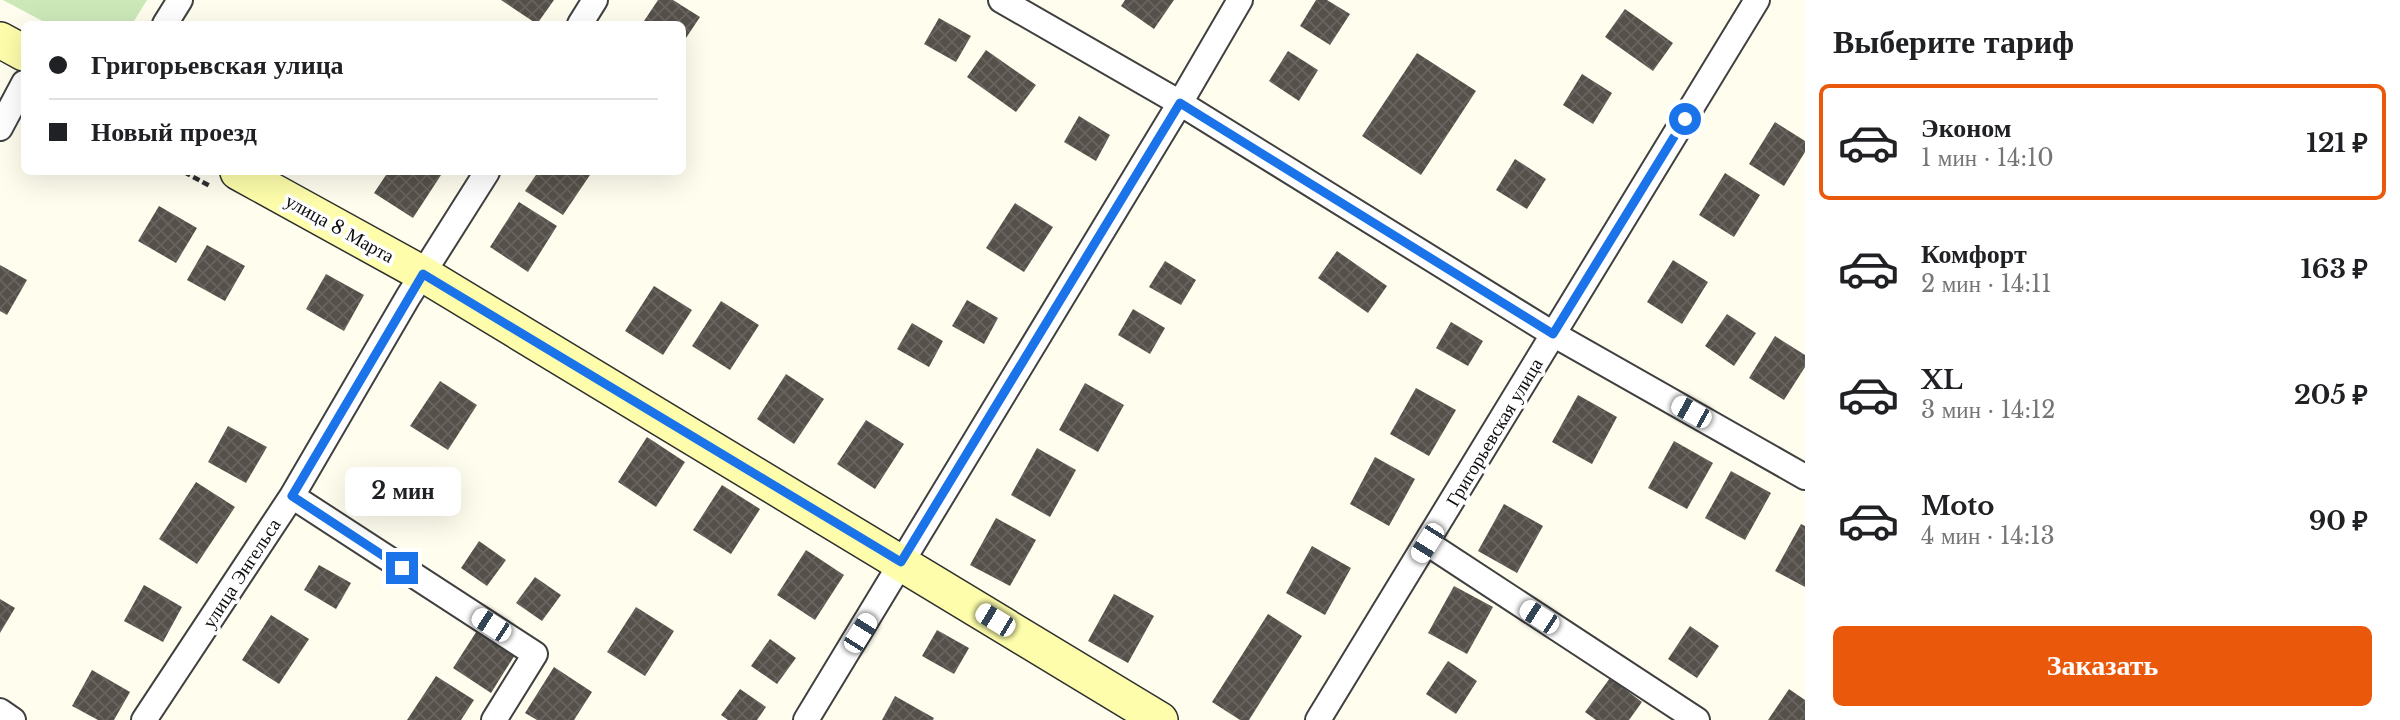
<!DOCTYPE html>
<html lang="ru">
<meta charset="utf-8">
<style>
:root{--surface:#fff;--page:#f2f2f2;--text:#202124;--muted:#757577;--line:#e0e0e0;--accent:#ea580c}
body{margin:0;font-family:"Libre Baskerville",serif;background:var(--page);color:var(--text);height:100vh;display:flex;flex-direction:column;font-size:26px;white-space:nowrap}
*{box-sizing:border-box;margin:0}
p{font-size:23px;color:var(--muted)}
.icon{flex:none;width:38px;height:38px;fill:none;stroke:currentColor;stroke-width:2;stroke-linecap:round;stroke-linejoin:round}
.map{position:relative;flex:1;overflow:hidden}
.details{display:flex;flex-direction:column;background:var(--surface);width:595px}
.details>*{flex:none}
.hud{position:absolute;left:21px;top:21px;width:665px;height:154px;border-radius:10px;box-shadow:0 7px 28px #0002;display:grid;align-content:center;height:154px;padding:0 28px;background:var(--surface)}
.end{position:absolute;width:32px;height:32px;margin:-16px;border:9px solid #1a73e8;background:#fff;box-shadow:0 0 0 4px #fff}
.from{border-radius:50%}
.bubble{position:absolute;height:49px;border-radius:10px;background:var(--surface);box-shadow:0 7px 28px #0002;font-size:23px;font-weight:700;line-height:49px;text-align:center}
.car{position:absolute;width:21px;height:42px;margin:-21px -10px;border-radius:9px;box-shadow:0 0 5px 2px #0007;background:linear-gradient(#fff 24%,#345 0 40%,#fff 0 76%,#345 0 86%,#fff 0)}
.hud b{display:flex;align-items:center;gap:24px;height:66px;font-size:26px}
.hud b+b{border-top:2px solid var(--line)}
.hud i{width:18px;height:18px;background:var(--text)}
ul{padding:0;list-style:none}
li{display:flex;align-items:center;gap:21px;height:116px;margin:0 14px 10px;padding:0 14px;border:4px solid transparent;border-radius:10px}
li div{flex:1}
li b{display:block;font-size:26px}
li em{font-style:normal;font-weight:700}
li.selected{border-color:var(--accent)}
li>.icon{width:63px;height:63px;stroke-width:1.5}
h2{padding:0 28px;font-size:32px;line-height:84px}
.cta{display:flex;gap:14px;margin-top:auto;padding:14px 28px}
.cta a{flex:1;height:80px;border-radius:10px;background:var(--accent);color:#fff;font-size:28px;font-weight:700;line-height:80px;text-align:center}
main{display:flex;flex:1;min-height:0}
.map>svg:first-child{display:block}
</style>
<main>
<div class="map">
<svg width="1805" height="720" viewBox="0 0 1805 720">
<defs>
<pattern id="building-cross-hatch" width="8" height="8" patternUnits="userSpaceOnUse" patternTransform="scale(1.75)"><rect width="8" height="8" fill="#56504a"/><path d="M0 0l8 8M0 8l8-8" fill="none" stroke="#696460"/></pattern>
</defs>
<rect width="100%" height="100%" fill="#fffdee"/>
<path fill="#cce8b9" d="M3,0H147L132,24H48Z"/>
<path fill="url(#building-cross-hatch)" d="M501,0H554L537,24Z
M658,0H673L700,17L682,44V24H642Z
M1125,0H1174L1154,29L1121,6Z
M1316,0H1327L1350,14L1330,45L1300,26Z
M1625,9L1673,43L1653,71L1605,37Z
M939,18L971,36L956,62L924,44Z
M986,50L1036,85L1016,112L967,77Z
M1288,51L1318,70L1299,101L1269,81Z
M1417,53L1476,91L1421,175L1362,136Z
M1582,74L1612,93L1593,124L1563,105Z
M1079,116L1110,135L1096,161L1064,142Z
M1775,122L1805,141V152L1784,186L1749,164Z
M1515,159L1546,179L1527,209L1496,190Z
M388,172H443L413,218L374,193Z
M538,172H592L563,215L525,191Z
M1725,173L1760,195L1734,237L1699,215Z
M519,202L557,226L528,272L490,247Z
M1015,203L1053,227L1024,272L986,248Z
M159,206L197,228L176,263L138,241Z
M207,245L245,266L225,301L187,280Z
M1337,251L1387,286L1368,313L1318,278Z
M1673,260L1708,282L1682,324L1647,302Z
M1165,261L1196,280L1181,305L1149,287Z
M0,265L27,280L7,315L0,311Z
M326,274L364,295L344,331L306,309Z
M654,286L692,310L663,355L625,331Z
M967,300L998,318L984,344L952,326Z
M721,301L759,325L730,370L692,346Z
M1133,309L1165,328L1150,354L1118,335Z
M1727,314L1756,333L1734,366L1705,346Z
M1451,322L1483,341L1468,366L1436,348Z
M912,323L943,341L929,367L897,349Z
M1775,336L1805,355V367L1784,400L1749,378Z
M786,374L824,399L794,444L757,419Z
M440,381L477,405L448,450L410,426Z
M1085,383L1124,405L1098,452L1059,430Z
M1416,388L1456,410L1429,456L1390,434Z
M1578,395L1617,417L1592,464L1552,442Z
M866,420L904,444L875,489L837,464Z
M228,426L267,447L246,483L208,462Z
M647,437L685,462L656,507L618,482Z
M1674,441L1713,463L1687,509L1648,488Z
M1037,448L1076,470L1050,517L1011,495Z
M1375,457L1415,479L1389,526L1350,504Z
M374,469L400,488L381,514L355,496Z
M1731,471L1771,493L1745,540L1705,518Z
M196,482L235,507L197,564L159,539Z
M722,485L760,509L731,554L693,530Z
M1504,504L1543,526L1517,573L1478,551Z
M996,518L1036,540L1010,586L970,565Z
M1801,524L1805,526V587L1775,571Z
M479,541L506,560L487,586L461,568Z
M1312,546L1351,568L1325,615L1286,593Z
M806,550L844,575L815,620L777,595Z
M319,565L351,583L336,609L304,590Z
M535,577L561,595L542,621L516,603Z
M144,585L182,607L163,642L124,621Z
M1454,586L1493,607L1467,654L1428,633Z
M1114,594L1154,616L1128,663L1088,641Z
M0,599L15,608L0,633Z
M636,607L674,631L645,676L607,652Z
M1268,614L1302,636L1249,720H1240L1212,702Z
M271,615L309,639L279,684L242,660Z
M482,623L520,647L491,693L453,668Z
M1690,626L1719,646L1697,678L1668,659Z
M937,630L969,648L954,674L922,656Z
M770,639L796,658L777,684L751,666Z
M1448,661L1477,681L1456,714L1426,694Z
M554,667L592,692L574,720H537L525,713Z
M92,670L130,692L114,720H98L72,706Z
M436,676L474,700L461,720H407Z
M1610,678L1642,702L1629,720H1596L1585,712Z
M740,689L766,707L757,720H728L721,715Z
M1789,689L1805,700V720H1768Z
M895,696L934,718L933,720H882Z"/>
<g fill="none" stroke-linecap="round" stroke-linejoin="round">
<defs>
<path id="street" d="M1001,0L1180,103L1553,334L1805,477
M165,24L180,0
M580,24L595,0
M0,128L24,83
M292,496L535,654L494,720
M1427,543L1697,720
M0,711L13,720
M144,720L292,496L408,297L487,172
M806,720L1180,103L1240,0
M1318,720L1757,0"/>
<path id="secondary" d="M0,40L24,53
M238,172L423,274L1160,720"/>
</defs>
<use href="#street" stroke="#404040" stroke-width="28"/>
<use href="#secondary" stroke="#2f2f2f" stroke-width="38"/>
<path stroke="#2f2f2f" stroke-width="4.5" stroke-dasharray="7 3.5" stroke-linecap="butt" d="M184,172L210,186"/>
<use href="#street" stroke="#fff" stroke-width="24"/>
<use href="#secondary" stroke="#fdfdab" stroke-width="35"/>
</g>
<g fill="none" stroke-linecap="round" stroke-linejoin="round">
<path stroke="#1a73e8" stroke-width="9" d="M402,568L292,496L423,274L901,562L1180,103L1553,334L1685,119"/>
</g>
<g text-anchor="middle" stroke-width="7" stroke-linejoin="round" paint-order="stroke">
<g font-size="19" fill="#0d0d0d" stroke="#fff">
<text transform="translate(340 228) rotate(29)" y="7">улица 8 Марта</text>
<text transform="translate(1494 432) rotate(-59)" y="7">Григорьевская улица</text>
<text transform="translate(241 573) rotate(-57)" y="7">улица Энгельса</text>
</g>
</g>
</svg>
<i class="end from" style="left:1685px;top:119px"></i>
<i class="end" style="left:402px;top:568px"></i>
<div class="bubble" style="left:345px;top:467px;width:116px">2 мин</div>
<i class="car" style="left:1691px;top:412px;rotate:299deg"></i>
<i class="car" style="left:1427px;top:543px;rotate:212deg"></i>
<i class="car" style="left:1539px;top:617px;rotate:303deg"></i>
<i class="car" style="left:995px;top:620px;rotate:301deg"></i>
<i class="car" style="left:491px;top:625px;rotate:303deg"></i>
<i class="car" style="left:860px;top:633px;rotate:32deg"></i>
<div class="hud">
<b><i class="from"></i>Григорьевская улица</b>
<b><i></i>Новый проезд</b>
</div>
</div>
<section class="details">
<h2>Выберите тариф</h2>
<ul>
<li class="selected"><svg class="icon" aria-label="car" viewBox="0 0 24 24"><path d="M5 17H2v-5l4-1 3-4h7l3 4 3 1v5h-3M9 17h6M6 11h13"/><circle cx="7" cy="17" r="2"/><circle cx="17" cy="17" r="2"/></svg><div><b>Эконом</b><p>1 мин · 14:10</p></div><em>121 ₽</em></li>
<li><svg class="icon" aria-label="car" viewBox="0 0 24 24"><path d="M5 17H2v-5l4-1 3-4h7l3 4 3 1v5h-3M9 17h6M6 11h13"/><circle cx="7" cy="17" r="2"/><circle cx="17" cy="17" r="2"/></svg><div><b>Комфорт</b><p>2 мин · 14:11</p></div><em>163 ₽</em></li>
<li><svg class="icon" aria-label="car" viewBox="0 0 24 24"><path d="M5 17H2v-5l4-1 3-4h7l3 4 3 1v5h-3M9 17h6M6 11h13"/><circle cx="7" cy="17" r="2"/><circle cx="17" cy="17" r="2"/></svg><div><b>XL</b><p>3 мин · 14:12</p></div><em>205 ₽</em></li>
<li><svg class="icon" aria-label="car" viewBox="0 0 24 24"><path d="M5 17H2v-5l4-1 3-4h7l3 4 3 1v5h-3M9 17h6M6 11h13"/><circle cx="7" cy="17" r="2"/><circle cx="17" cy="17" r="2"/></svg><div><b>Moto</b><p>4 мин · 14:13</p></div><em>90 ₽</em></li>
</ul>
<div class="cta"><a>Заказать</a></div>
</section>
</main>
